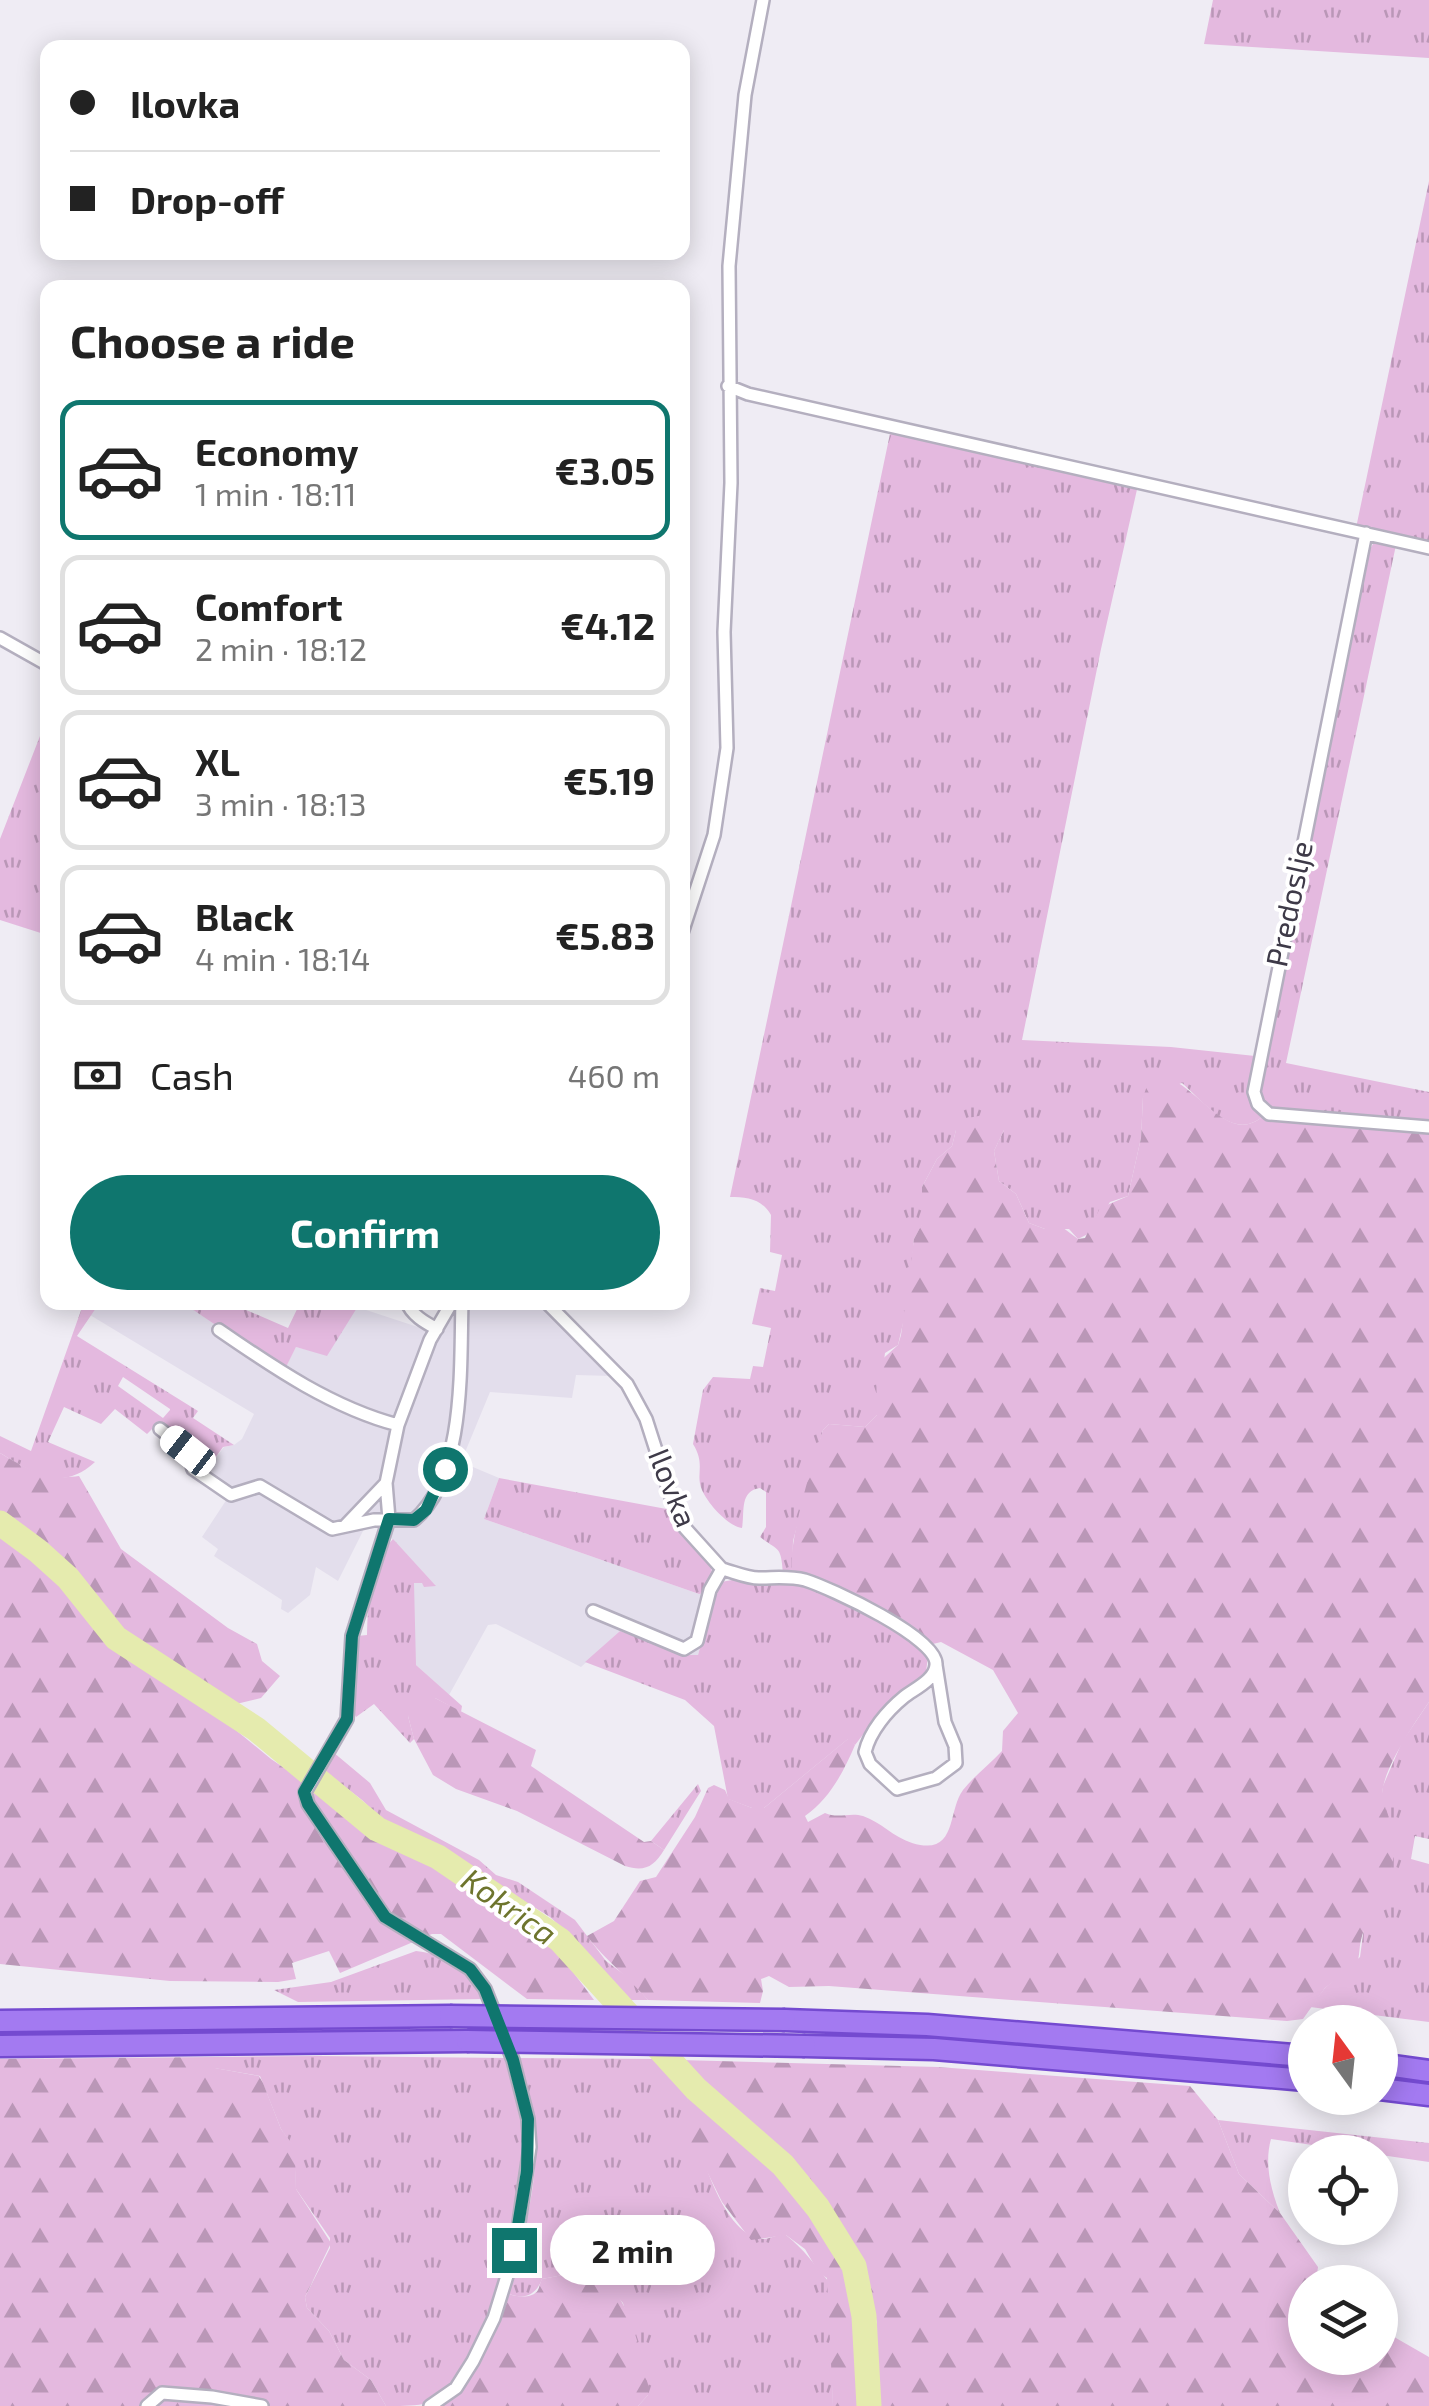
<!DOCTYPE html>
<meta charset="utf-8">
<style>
:root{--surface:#fff;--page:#f2f2f2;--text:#222;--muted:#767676;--line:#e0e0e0;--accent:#0f766e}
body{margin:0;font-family:"Exo 2",sans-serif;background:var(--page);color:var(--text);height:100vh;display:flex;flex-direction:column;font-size:38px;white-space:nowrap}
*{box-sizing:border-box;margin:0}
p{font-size:32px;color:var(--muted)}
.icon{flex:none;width:55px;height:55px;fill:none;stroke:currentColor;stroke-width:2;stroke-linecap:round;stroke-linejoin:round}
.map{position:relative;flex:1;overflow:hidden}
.side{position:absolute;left:40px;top:280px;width:650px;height:1030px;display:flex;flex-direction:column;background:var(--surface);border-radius:20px;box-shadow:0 5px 25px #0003}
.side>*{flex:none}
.hud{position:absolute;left:40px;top:40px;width:650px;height:220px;border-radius:20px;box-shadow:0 5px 25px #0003;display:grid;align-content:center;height:220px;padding:0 30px;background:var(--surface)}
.needle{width:65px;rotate:345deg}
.buttons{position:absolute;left:1288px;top:2005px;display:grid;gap:20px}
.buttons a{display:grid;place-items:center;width:110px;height:110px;border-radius:50%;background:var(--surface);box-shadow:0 5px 25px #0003;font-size:50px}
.end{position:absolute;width:45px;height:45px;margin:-22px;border:12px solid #0f766e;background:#fff;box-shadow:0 0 0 5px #fff}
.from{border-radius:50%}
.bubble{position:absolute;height:70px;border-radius:35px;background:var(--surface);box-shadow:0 5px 25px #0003;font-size:32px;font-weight:700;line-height:70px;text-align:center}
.car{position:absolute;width:30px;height:60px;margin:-30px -15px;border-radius:12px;box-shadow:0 0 8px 2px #0007;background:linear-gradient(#fff 24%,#345 0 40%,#fff 0 76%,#345 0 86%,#fff 0)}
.hud b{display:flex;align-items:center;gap:35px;height:95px;font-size:38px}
.hud b+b{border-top:2px solid var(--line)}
.hud i{width:25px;height:25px;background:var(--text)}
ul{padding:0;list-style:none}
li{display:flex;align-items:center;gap:30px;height:140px;margin:0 20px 15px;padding:0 10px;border:5px solid var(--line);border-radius:20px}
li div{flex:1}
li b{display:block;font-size:38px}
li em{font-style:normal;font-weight:700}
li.active{border-color:var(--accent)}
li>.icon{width:90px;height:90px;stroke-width:1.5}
h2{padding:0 30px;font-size:45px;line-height:120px}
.pay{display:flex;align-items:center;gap:25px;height:110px;padding:0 30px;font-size:38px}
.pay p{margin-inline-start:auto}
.primary-button{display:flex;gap:20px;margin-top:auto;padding:20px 30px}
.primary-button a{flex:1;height:115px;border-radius:60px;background:var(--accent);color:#fff;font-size:40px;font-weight:700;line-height:115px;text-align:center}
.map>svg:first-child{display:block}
</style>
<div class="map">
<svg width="1429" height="2406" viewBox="0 0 1429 2406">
<defs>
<pattern id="grass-tufts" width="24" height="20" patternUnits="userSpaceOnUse" patternTransform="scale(2.5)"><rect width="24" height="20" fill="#e4b9df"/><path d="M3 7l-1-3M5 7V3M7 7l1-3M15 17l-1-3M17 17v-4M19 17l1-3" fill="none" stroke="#ba97b7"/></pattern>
<pattern id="forest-firs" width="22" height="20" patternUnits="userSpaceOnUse" patternTransform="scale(2.5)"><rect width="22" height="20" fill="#e4b9df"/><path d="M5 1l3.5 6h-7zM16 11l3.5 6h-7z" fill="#ba97b7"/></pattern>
</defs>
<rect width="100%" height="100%" fill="#efecf4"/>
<path fill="#e3deec" d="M87,1303H183L284,1370L296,1347L327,1355L357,1307L430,1331L445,1303H551L612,1376L576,1375L572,1398L490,1392L461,1462L499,1478L484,1519L699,1594L715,1593L698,1655H689L620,1631L581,1667L496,1624L488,1625L449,1695L416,1665L414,1658V1582L435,1585L376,1522L366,1525L338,1581L316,1567L310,1595L288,1613L281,1609L282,1600L220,1560L214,1556L218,1549L202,1537L227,1499L204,1482L205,1472L224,1447L234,1445L242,1439L254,1414L90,1315L95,1308Z"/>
<path fill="url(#grass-tufts)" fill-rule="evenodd" d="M1213,0H1429V58L1204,44Z
M1429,181V545L1356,528Z
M891,429L1138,485L1101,649L1022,1040L1171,1047L1255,1056C1248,1083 1245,1094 1263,1116C1234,1142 1205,1103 1182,1083L1143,1097L1141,1138L1128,1196L1110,1202L1090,1233L1078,1239L1069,1229H1045L1029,1223L1016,1194L999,1181L994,1151L1004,1130H956L952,1146L937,1159L922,1187V1225L914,1239L909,1297L898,1345L885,1353L877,1415L865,1427L829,1424L823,1430L793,1541L792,1573L783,1574C781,1545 779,1552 760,1537L766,1527V1492L760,1488C739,1491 745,1512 742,1528C728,1526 708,1504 702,1490C695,1474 706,1465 693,1444L703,1390L713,1377L750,1379L753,1366L763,1367L771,1328L752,1324L760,1288L775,1291L782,1255L770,1252L771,1215C762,1199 747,1197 730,1197Z
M1381,541L1396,545L1286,1063L1429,1092V1123L1270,1109L1259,1096L1272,1014L1369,551L1373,544Z
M47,718V935L0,920V839Z
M84,1302L96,1308L77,1336L198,1411L193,1418L234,1445L223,1447L205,1472L198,1465L194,1452L159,1422L147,1434L115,1409L101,1424L64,1407L48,1442L95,1462C61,1493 34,1473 0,1453V1436L31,1451ZM123,1377L170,1409V1410L163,1418L118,1386Z
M183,1303H230L288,1328L300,1303H360L327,1356L296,1347L284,1371Z
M499,1478L672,1510L710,1562L713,1577L706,1593L699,1594L484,1519Z
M393,1539L436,1586L424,1587L422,1583H414L416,1665L462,1706L461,1712L435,1698L408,1716L414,1739L410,1743L374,1704L356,1717L351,1707L357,1636L367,1635C368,1603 369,1564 393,1539Z
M738,1579L802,1583L828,1593L918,1642L928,1656L926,1672L882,1710L855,1745L848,1739L764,1808H752L728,1799L714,1726L685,1700L585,1662L620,1631L689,1655H698L715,1593L721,1582Z
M1429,1702V1839L1415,1836L1411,1859L1429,1864V2022L1310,2007L1325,1988L1360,1957L1383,1786L1402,1742Z
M333,1752L370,1783L386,1810L479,1860L496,1875L518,1882L575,1920L606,1961L630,1979L648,2000H626L572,1937L550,1917L440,1849L390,1827L362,1800L322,1769Z
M698,1784L701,1791L664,1850L651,1841Z
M416,1951C446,1954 471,1973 485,1999L298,2002L274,1990L331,1982Z
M318,2056L506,2058C513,2085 523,2113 524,2141C525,2205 489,2376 423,2404C413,2406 397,2406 386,2406L371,2380L344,2360L329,2331L307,2308L305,2297L330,2248V2238L296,2189L294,2148L281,2129L260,2076L214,2068V2057Z
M518,2058L659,2059L692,2092L687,2097C694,2132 719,2236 763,2239C771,2239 778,2234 786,2235C804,2249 816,2267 830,2283L833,2406H638L648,2395L623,2303L596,2273L589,2270L542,2279C536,2295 525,2300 509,2294C522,2239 542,2175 534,2118C531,2098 524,2078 518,2058Z
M1218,2120L1429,2143V2162L1271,2139C1264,2164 1271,2190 1280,2213L1239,2174Z"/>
<path fill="url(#forest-firs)" d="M1168,1078C1200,1089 1229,1146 1263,1116L1429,1131V1702C1416,1721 1377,1777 1383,1799C1389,1825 1398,1830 1393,1860C1389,1890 1368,1912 1361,1940C1359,1948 1360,1955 1357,1963L1325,1988L1303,2019L1287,2021L829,1986L789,1987L769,1976L761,1979L763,1991L760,2003L648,2000C628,1977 605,1960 587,1936L614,1921L640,1881L656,1877L695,1817L708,1788L714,1785L725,1790L729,1799L752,1808H764L849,1738L855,1745C843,1773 830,1798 805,1816L808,1822L825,1813C838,1819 850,1812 863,1816C881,1822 893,1837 912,1843C958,1857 947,1811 963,1790C974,1776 990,1764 1002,1751L1003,1731L1018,1713L993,1670L941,1642L933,1644C905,1618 829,1586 792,1573C787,1545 813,1461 823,1430L829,1424L865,1427L877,1415L876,1365L898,1345L901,1335L914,1239L922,1224V1187L937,1159L952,1146L956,1130L964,1119L988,1114L1004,1130L994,1151L999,1181L1016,1194L1029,1223L1045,1229L1062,1227L1078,1239L1085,1238L1100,1208L1128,1196L1141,1138L1143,1097L1147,1086Z
M0,1453C27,1469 47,1481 79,1476L121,1549L228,1628L257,1644L262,1661L280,1676L261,1698L232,1705L119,1631L76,1574L15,1519L0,1512Z
M0,1534L52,1572L116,1648L220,1717L271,1759L321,1793L358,1825L382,1840L428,1861L530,1929L555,1948L594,2000L527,1999L441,1934H432L340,1973L329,1951L292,1963L296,1979L278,1982L170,1981L0,1964Z
M423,1698H435L536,1750L531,1766L644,1842L651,1841L664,1850C654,1867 644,1872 625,1866L517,1811L456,1789L433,1775L414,1739L408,1716L410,1707Z
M214,2057L215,2068L259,2076L263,2083L281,2129L295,2148L296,2189L331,2243L305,2297L307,2308L329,2331L344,2360L371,2380L386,2406H0V2059Z
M680,2060L938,2067L1190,2086L1218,2120L1239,2174L1280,2213L1318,2267L1316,2282H1305V2358H1380L1382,2330L1429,2357V2406H877V2322L857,2263L808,2187L772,2148L728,2111Z
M692,2092C710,2107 728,2121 746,2135C775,2158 836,2234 849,2268C863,2302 860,2368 863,2406H833L827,2278L819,2273L805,2249L786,2235L751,2240L722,2202L700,2157L689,2150L687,2097Z
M589,2270C630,2288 639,2349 649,2388L648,2395L638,2406H441C477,2378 494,2337 509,2294C516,2297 533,2299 538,2290C540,2286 540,2282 542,2279Z"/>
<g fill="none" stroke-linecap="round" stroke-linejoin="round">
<path stroke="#e5ebae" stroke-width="25" d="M0,1523L38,1551L68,1578L116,1638L256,1729L377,1829L438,1857L560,1940L696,2089L783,2165L818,2208L854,2266L864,2316L869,2406"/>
<defs>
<path id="minor" d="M728,386L748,394L1429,548
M1366,533L1254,1092L1258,1104L1269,1114L1429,1127
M0,638L48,665
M682,933L714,835L727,748L724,632L731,483L729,266L745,95L763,0
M407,1302C411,1315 426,1323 437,1329
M546,1302L627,1384L646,1419L672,1500L685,1528L722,1569L710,1590L697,1641L684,1649L593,1611
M219,1330C274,1368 333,1408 398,1425
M160,1429L188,1451L193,1469L231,1495L260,1486L332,1529L374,1520H414C466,1476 460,1365 462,1302
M345,1526L386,1483
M722,1569C734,1572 747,1578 759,1578C775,1578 789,1576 805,1580C830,1588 939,1638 936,1665C935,1680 914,1689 904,1697C887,1711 870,1731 865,1752L870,1764L897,1789L936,1778L956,1763L955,1746L945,1722L936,1665
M147,2406L162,2393L212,2397L262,2406
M430,2406L456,2388L473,2361L494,2318L515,2250L530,2147L528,2119L513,2060L485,1989L470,1969L385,1917L308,1804L305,1792L347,1719L352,1636L389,1519L386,1483L398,1425L430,1340L452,1302"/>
<path id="motorway" d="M785,2020L927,2025L1305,2056
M0,2021L450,2016
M0,2046L467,2041
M805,2046L934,2049L1305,2080
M1380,2064L1429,2071
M1380,2089L1429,2095"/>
</defs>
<use href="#minor" stroke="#b4afbf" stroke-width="16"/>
<use href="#motorway" stroke="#744ad0" stroke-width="25"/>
<use href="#minor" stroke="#fff" stroke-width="11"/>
<use href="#motorway" stroke="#a37af1" stroke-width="20"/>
<defs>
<path id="motorway-bridge" d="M450,2016L785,2020
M467,2041L805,2046"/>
</defs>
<use href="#motorway-bridge" stroke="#744ad0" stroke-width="25" stroke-linecap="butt"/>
<use href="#motorway-bridge" stroke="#a37af1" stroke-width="20"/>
</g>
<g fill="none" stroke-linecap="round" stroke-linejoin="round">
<path stroke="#0f766e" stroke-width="12" d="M445,1469L426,1510L414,1520L389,1519L352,1636L347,1719L304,1792L308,1804L385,1917L470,1969L485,1989L513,2060L528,2119L527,2171L514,2250"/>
</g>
<g text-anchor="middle" stroke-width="8" stroke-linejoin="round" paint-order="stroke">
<g font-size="30" fill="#3e3a48" stroke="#fff">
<text transform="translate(1290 904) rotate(-78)" y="10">Predoslje</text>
<text transform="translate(672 1488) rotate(68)" y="10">Ilovka</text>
</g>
<g font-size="32" font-style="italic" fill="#6e752d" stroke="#fff">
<text transform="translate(509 1907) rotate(35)" y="11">Kokrica</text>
</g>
</g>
</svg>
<div class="buttons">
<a><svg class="needle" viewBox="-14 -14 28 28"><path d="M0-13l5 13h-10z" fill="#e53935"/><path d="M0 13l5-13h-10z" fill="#767676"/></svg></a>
<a><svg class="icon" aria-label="locate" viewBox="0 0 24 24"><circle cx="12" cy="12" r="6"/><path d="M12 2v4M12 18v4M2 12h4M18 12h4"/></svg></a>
<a><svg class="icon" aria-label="layers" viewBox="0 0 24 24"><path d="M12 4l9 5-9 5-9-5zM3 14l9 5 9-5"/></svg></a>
</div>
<i class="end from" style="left:445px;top:1469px"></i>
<i class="end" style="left:514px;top:2250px"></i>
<div class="bubble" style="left:550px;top:2215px;width:165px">2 min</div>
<i class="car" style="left:188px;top:1451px;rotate:308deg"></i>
<div class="hud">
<b><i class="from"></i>Ilovka</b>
<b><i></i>Drop-off</b>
</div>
<section class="side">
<h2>Choose a ride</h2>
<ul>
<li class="active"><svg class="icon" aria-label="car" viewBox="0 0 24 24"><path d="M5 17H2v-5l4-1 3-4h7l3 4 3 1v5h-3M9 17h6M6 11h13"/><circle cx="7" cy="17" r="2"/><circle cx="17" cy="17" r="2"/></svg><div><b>Economy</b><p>1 min · 18:11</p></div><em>€3.05</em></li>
<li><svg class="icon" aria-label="car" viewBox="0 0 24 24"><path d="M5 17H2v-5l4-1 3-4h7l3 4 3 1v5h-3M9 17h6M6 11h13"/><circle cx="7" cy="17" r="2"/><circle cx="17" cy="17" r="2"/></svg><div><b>Comfort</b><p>2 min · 18:12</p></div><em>€4.12</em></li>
<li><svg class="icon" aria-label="car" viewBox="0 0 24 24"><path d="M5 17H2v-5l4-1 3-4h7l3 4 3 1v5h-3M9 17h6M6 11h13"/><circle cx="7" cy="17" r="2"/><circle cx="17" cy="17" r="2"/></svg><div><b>XL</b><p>3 min · 18:13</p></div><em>€5.19</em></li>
<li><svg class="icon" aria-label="car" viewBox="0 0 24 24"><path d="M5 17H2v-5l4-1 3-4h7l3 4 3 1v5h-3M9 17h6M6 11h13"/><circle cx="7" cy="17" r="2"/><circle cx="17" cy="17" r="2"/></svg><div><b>Black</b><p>4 min · 18:14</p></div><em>€5.83</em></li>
</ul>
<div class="pay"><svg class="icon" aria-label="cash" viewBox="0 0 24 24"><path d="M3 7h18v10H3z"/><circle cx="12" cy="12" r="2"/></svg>Cash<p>460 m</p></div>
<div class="primary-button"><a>Confirm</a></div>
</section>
</div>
